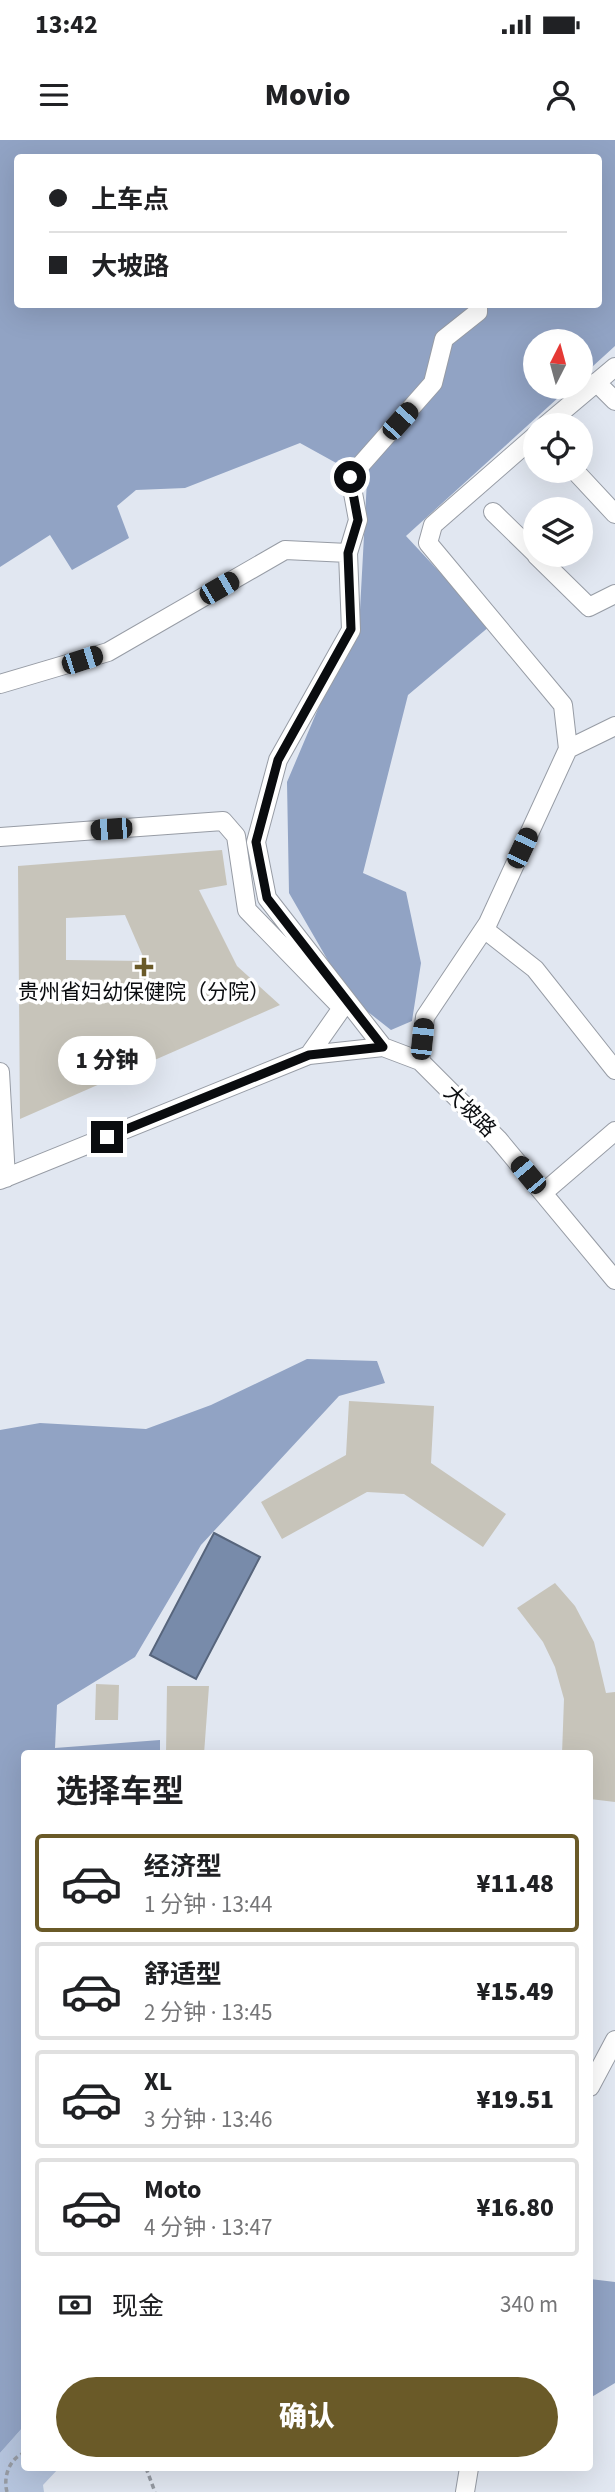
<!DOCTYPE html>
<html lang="zh">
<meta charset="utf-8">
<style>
:root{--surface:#fff;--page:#f2f2f2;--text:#202124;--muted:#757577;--line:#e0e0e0;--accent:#6a5a28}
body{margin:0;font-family:"Source Sans 3","Noto Sans SC",sans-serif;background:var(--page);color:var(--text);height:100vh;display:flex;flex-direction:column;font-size:26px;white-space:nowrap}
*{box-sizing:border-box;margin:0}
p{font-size:23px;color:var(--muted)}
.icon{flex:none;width:38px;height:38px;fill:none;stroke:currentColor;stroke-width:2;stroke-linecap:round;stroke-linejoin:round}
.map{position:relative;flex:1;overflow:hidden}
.side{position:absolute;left:21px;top:1610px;width:572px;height:721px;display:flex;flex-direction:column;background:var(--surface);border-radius:7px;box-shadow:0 7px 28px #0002}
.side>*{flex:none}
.guide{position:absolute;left:14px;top:14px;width:588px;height:154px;border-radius:7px;box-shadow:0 7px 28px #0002;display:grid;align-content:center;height:154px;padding:0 35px;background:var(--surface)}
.needle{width:46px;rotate:6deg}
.fabs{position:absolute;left:523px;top:189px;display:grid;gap:14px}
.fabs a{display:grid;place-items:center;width:70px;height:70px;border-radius:50%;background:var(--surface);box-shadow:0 7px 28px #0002;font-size:35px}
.end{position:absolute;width:32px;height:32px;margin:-16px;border:9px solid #0a0c0f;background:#fff;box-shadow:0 0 0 4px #fff}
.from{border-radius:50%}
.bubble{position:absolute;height:49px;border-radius:24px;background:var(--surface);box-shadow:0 7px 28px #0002;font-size:23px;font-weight:800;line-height:49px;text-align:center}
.car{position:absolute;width:21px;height:42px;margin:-21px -10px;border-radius:9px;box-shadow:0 0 5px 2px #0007;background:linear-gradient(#222 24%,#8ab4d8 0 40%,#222 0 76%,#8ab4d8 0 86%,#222 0)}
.guide b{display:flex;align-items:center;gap:24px;height:66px;font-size:26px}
.guide b+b{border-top:2px solid var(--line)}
.guide i{width:18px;height:18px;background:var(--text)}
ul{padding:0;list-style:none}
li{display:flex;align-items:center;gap:21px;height:98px;margin:0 14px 10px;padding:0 21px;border:4px solid var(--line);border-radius:7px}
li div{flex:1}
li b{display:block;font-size:26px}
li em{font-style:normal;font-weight:800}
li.on{border-color:var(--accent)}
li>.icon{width:63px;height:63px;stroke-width:1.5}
h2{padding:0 35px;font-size:32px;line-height:84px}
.pay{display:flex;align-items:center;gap:18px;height:77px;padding:0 35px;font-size:26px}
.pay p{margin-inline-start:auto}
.primary-button{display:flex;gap:14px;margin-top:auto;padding:14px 35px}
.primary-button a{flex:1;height:80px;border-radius:42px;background:var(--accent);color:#fff;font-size:28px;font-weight:800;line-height:80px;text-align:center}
.status{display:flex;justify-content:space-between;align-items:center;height:49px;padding:0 35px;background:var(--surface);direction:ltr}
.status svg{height:19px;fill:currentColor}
header{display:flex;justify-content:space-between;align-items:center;height:91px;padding:0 35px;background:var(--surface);font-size:32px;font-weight:800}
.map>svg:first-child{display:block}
</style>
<div class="status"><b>13:42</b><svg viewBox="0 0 49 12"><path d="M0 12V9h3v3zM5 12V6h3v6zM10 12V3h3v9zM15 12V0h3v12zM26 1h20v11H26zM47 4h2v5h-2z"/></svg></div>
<header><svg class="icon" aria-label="menu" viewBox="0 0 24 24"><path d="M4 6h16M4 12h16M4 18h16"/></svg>Movio<svg class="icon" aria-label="person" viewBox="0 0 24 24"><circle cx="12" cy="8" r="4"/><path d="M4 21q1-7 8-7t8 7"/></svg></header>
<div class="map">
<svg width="615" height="2352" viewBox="0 0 615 2352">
<rect width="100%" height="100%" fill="#e1e7f1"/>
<path fill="#b5c4dd" d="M24,2286V2328H59L43,2345L44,2352H0V2313Z"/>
<path fill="#91a3c4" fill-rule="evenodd" d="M0,0H615V206L581,237V201H536V247H570L406,396L490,486L408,555L363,733L406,752L421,823L412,881L391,890L349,857L289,753L287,642L360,470L367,340L300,303L185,348L136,350L117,366L129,398L72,430L50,395L0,427ZM18,18H598V164H18Z
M307,1219L377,1221L385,1243L339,1256L201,1405L135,1517L57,1565L55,1608L160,1600V1613L24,1614V2286L0,2313V1290L40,1283L146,1289L211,1265Z
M590,2139L615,2142V2243L590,2258Z"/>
<path fill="#788baa" stroke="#57657c" stroke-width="2" d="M214,1393L260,1417L196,1539L150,1515Z"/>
<path fill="#c7c4ba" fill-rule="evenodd" d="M222,710L227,745L199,750L237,826L280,865L20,979L18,726ZM125,775L145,821L66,820V778Z
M349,1261L434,1266L431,1323L506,1374L483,1407L404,1354L367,1352L282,1399L261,1362L346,1315Z
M555,1443L575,1466L594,1502L606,1553L615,1552V1662L590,1659V1614H562L564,1559L555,1527L543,1502L517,1468Z
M96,1544L119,1545L118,1580H95Z
M167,1546H209L204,1614H166Z"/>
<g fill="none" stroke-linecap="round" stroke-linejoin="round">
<defs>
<path id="minor" d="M596,242L615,261
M546,285L615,227
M536,295L433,385L428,403L563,565L568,609
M575,331L615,374
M493,372L536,414
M348,413L358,380L350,337L433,243L444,199L478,172V164
M536,415L589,467L615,454
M0,544L108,512L285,410L348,413L351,490L278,620L256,702L267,758L383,907
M0,697L223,681L236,696L247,770L342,868L309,915
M484,789L535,829L615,930
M420,921L425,877L488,783L568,609L615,586
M0,932L6,1038
M0,1040L309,915L383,907L420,921L498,999L615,1140
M543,1053L615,991
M590,1947L615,1900
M465,2352L469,2328"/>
</defs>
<use href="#minor" stroke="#979ca5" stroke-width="20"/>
<path stroke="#959aa2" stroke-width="3.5" stroke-dasharray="5 3.5" stroke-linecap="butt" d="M146,2328L155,2352
M7,2352C3,2337 9,2319 24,2313"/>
<use href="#minor" stroke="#fff" stroke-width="18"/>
</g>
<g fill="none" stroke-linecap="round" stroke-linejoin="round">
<path stroke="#0a0c0f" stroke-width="9" d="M107,997L309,915L383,907L267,758L256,702L278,620L351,489L348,413L358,380L350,337"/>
</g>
<path fill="#6a5a28" stroke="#fff" stroke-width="2.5" d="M140.5 816.5h7v7h7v7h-7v7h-7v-7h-7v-7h7z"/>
<g text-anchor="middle" stroke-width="7" stroke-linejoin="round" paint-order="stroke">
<g font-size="21" fill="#0a0c0f" stroke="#fff">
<text x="144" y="859">贵州省妇幼保健院（分院）</text>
</g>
<g font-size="21" fill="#0a0c0f" stroke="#fff">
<text transform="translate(470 971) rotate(45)" y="7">大坡路</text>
</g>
</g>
</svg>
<div class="fabs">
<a><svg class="needle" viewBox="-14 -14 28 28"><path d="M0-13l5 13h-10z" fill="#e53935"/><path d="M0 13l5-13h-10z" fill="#757577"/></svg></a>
<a><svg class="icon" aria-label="locate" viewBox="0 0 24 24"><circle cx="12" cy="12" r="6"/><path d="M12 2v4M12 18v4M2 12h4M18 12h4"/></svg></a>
<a><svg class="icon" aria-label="layers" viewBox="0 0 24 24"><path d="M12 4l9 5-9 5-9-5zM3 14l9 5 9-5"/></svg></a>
</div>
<i class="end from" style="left:350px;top:337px"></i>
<i class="end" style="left:107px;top:997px"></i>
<div class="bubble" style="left:58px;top:896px;width:98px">1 分钟</div>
<i class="car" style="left:400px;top:281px;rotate:42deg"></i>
<i class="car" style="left:219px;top:448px;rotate:60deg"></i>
<i class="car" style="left:82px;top:520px;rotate:72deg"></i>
<i class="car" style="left:111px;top:689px;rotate:266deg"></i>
<i class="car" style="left:522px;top:708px;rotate:25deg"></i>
<i class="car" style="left:422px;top:899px;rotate:6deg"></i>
<i class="car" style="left:528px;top:1035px;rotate:320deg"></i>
<div class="guide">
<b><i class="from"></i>上车点</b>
<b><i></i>大坡路</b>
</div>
<section class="side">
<h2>选择车型</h2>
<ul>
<li class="on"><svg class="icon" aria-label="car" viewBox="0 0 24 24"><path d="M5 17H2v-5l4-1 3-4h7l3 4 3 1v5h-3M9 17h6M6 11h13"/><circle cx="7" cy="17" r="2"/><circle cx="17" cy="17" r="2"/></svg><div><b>经济型</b><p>1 分钟 · 13:44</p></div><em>¥11.48</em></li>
<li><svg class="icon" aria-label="car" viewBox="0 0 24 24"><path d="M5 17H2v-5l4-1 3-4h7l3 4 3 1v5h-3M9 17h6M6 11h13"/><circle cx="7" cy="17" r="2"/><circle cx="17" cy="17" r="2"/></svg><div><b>舒适型</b><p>2 分钟 · 13:45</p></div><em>¥15.49</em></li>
<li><svg class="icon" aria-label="car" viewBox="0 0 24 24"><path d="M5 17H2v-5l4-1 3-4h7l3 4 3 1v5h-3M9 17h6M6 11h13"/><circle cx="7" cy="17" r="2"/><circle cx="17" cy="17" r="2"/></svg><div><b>XL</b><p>3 分钟 · 13:46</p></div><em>¥19.51</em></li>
<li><svg class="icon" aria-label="car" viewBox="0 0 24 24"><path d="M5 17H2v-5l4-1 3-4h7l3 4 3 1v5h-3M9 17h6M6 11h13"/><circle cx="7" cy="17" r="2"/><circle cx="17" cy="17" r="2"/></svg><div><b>Moto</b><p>4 分钟 · 13:47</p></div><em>¥16.80</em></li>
</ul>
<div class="pay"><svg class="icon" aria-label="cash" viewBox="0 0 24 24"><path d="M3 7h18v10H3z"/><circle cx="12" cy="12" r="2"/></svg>现金<p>340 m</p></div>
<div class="primary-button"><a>确认</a></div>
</section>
</div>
